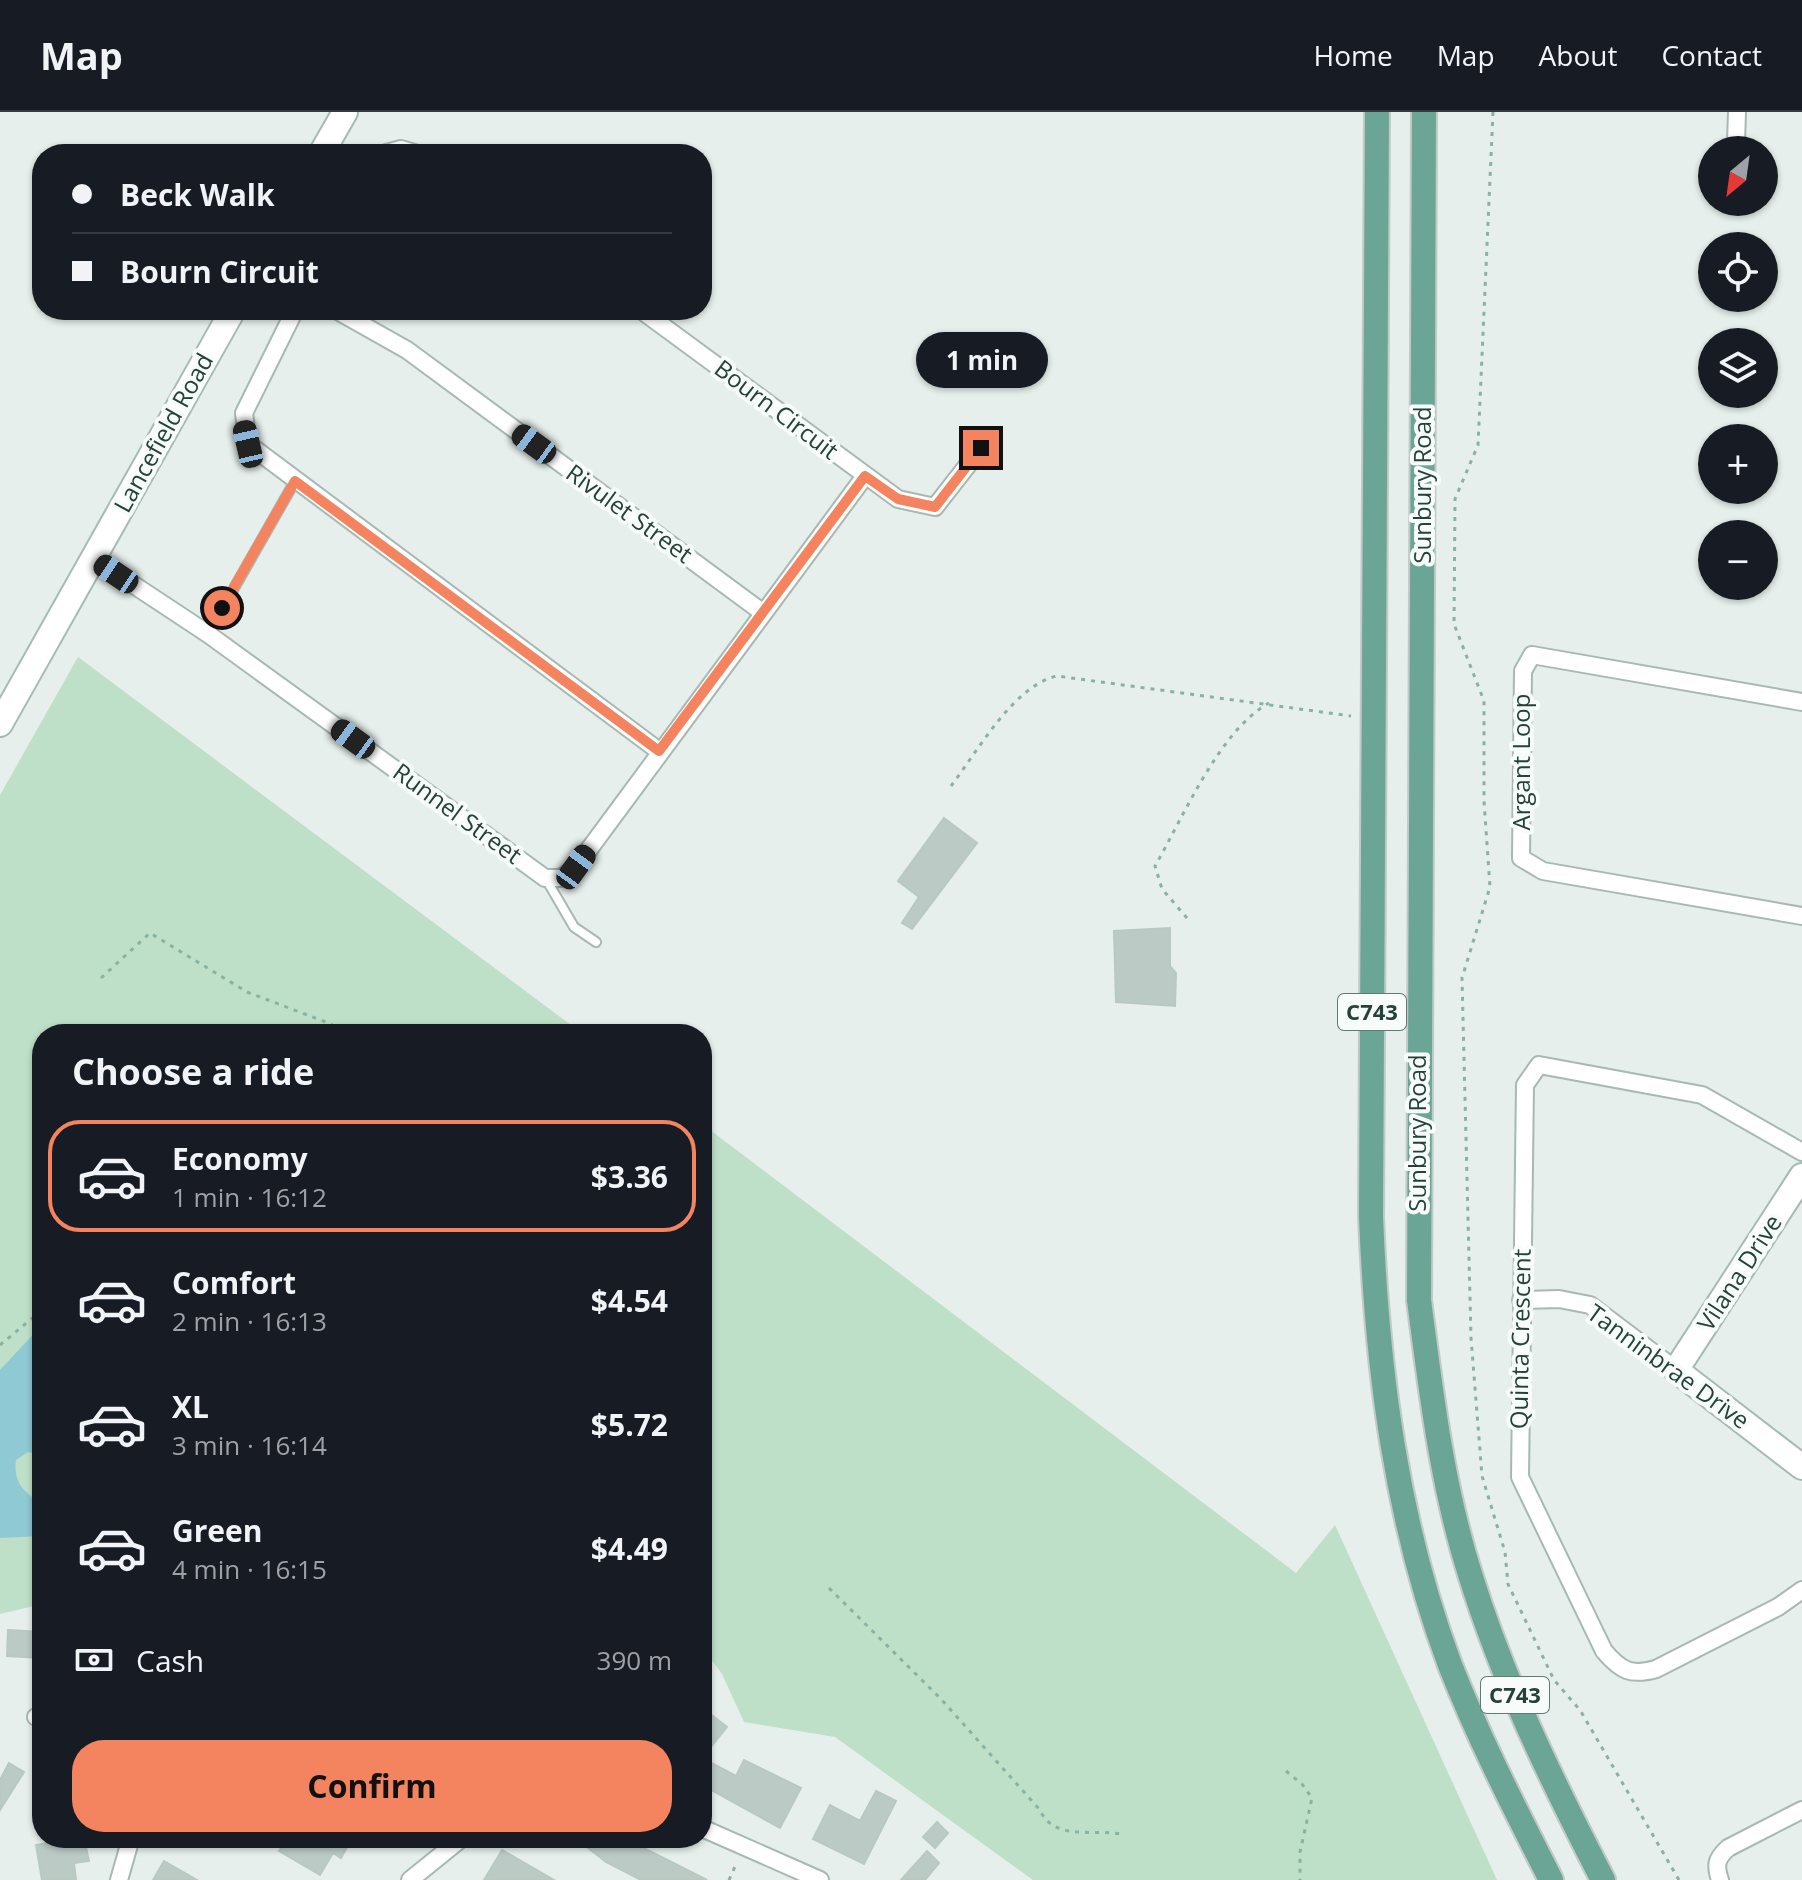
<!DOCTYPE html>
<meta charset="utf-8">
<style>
:root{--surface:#171b24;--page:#242831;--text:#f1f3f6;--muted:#9ea1a6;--line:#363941;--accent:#f4845f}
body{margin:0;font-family:"Open Sans",sans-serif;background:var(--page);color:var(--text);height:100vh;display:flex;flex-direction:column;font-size:30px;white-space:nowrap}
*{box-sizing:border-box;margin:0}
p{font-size:26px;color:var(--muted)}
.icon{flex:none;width:44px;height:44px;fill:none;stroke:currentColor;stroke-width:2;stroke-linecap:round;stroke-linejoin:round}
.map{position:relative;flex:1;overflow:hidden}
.details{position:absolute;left:32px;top:912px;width:680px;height:824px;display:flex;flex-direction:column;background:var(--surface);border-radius:32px;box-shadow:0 2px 6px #0004}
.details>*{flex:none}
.top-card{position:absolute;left:32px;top:32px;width:680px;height:176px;border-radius:32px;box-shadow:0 2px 6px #0004;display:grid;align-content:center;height:176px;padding:0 40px;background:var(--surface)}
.needle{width:52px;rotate:209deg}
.tools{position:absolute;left:1698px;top:24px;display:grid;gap:16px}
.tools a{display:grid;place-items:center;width:80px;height:80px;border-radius:50%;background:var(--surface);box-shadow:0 2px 6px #0004;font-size:40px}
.end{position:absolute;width:36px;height:36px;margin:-18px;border:10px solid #f4845f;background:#111;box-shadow:0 0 0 4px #111}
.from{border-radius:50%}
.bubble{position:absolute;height:56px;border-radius:28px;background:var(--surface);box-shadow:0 2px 6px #0004;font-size:26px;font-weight:700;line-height:56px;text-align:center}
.car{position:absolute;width:24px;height:48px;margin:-24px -12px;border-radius:10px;box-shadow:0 0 6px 2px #0007;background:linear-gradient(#222 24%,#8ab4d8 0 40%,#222 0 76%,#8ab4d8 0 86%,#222 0)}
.top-card b{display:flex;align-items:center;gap:28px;height:76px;font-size:30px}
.top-card b+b{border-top:2px solid var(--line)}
.top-card i{width:20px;height:20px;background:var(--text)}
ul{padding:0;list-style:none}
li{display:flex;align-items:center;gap:24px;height:112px;margin:0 16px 12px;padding:0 24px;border:4px solid transparent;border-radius:32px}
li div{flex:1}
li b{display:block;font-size:30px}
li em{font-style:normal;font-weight:700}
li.on{border-color:var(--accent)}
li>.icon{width:72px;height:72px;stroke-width:1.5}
h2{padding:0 40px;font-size:36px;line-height:96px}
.pay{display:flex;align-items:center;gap:20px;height:88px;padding:0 40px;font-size:30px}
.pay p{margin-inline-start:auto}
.action{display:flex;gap:16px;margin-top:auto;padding:16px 40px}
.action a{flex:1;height:92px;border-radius:32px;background:var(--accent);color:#111;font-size:32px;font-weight:700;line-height:92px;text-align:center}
header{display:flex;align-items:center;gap:48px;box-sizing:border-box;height:112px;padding:0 40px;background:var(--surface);border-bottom:2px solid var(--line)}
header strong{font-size:38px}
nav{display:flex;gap:44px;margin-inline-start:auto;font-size:28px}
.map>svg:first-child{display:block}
</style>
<header>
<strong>Map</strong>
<nav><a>Home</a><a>Map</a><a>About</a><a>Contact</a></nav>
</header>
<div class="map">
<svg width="1802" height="1768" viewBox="0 0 1802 1768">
<rect width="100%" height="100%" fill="#e6efeb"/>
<path fill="#bfe0c8" d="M78,545L583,922H42V1492L0,1502V683Z
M702,1012L1296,1461L1335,1413L1497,1768H1033L835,1625L744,1610L722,1562L702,1535Z"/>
<path fill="#8ec9d4" d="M42,1213V1343L28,1340L16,1348C13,1369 23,1381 42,1391V1424L0,1426V1258Z"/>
<path fill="#bbcac4" stroke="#b8c9c2" stroke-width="2" d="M944,706L977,731L912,817L902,811L919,785L898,769Z
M1170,816V854L1176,861L1175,894L1116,890L1114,819Z
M8,1518L42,1520V1546L7,1544Z
M709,1601L727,1615L702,1646V1609Z
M702,1646L736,1664L744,1648L801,1676L780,1716L702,1673Z
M9,1651L24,1660L0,1698V1668Z
M876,1679L896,1689L864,1752L813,1727L830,1693L860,1709Z
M937,1710L948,1721L935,1736L923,1725Z
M76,1726H84L89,1749L74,1751L76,1768H42L36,1733Z
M287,1726H352L341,1746L333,1741L320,1763L279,1739Z
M575,1726H624L707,1768H641L606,1750Z
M502,1738L554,1768H484Z
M927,1739L939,1751L925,1768H901Z
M164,1749L197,1768H153Z"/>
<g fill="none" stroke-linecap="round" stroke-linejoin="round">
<defs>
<path id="lane" d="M208,522L295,369
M546,767L574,815L596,830"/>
<path id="street" d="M1736,31L1737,0
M383,42L401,37L418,42
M295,198L244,301L248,332L659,639
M336,198L407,238L762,500
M641,198L898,387L935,395L981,336
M93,446L208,522L545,766H561L576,755L865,364
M1802,590L1532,543L1523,559L1521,746L1543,759L1802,804
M1802,1040L1702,983L1539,953L1525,973L1520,1365L1604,1539C1621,1559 1631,1564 1656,1557L1778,1495L1802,1478
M1521,1188L1559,1187L1590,1193L1676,1258
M36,1605L42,1606
M702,1716L820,1768
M119,1768L131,1726
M410,1768L462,1726
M1720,1768C1715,1753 1716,1747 1728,1736L1802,1698"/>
<path id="secondary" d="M321,42L345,0
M0,612L233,198
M1802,1064L1676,1258L1802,1355"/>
<path id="primary" d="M1377,0L1371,1104C1377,1257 1396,1409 1450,1553C1479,1627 1515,1697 1551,1768
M1424,0L1419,1188C1431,1280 1442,1374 1470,1462C1503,1569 1552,1669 1603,1768"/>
</defs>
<use href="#lane" stroke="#a8b8b2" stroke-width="12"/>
<use href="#street" stroke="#a8b8b2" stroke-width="20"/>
<use href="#secondary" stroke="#a4bbb3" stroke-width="28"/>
<use href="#primary" stroke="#c2cac8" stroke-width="28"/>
<path stroke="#86b3a5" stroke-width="3" stroke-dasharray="4 6" stroke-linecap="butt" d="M1493,0L1478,333L1455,387L1454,512L1484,589V689L1490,775L1462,866L1471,1226L1482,1364L1505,1440L1508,1472L1554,1568L1580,1598L1679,1768
M951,674C978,639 1013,574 1057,564L1351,604
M1187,806L1162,777L1155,754C1184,704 1219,619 1269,591
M101,866L150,821L247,880L331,912L345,922
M0,1233L42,1198
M829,1476L941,1587L1040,1698C1053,1729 1094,1717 1121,1722
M1286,1659L1302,1672L1312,1686L1300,1740V1768
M729,1768L737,1750"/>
<use href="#lane" stroke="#fff" stroke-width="8"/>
<use href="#street" stroke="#fff" stroke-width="16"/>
<use href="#secondary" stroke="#fff" stroke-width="24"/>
<use href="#primary" stroke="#6aa596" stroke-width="24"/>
</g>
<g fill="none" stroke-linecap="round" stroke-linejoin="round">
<path stroke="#f4845f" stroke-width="10" d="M222,496L295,369L659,639L865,364L898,387L935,395L981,336"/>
</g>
<g text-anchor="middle" stroke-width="8" stroke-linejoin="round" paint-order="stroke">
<g fill="#f7fbf9" stroke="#637a73" stroke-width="2">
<rect x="1338" y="882" width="68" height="36" rx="6"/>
<rect x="1481" y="1565" width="68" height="36" rx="6"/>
</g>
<g font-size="22" font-weight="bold" fill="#24423a">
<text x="1372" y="908">C743</text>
<text x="1515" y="1591">C743</text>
</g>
<g font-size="24" fill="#24423a" stroke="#f7fbf9">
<text transform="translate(776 298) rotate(37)" y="8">Bourn Circuit</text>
<text transform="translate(164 321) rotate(-61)" y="8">Lancefield Road</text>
<text transform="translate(1423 373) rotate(-90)" y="8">Sunbury Road</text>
<text transform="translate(629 402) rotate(36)" y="8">Rivulet Street</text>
<text transform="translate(1522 650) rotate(-90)" y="8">Argant Loop</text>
<text transform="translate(457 702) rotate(36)" y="8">Runnel Street</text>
<text transform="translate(1418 1021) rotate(-90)" y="8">Sunbury Road</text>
<text transform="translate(1740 1161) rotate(-57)" y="8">Vilana Drive</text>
<text transform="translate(1521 1227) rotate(-89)" y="8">Quinta Crescent</text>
<text transform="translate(1668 1255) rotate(36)" y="8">Tanninbrae Drive</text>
</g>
</g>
</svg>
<div class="tools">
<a><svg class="needle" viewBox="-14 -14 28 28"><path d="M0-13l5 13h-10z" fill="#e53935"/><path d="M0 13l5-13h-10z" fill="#9ea1a6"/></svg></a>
<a><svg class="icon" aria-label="locate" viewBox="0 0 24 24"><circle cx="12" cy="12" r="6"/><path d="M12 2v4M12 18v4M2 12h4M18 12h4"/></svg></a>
<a><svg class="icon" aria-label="layers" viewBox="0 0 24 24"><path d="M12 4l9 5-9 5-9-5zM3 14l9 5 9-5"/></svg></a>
<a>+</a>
<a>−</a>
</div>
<i class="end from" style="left:222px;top:496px"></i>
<i class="end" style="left:981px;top:336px"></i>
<div class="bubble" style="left:916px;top:220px;width:132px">1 min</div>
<i class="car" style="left:248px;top:332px;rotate:347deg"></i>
<i class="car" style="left:534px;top:332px;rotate:306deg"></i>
<i class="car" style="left:116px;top:462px;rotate:304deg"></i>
<i class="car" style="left:353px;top:627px;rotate:306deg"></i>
<i class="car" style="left:576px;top:755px;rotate:36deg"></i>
<div class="top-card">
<b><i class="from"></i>Beck Walk</b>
<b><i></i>Bourn Circuit</b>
</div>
<section class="details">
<h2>Choose a ride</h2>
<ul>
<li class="on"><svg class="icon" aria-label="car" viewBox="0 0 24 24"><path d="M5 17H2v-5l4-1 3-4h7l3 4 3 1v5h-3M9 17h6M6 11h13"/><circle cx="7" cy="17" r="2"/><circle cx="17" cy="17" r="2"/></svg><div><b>Economy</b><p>1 min · 16:12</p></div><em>$3.36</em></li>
<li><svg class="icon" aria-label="car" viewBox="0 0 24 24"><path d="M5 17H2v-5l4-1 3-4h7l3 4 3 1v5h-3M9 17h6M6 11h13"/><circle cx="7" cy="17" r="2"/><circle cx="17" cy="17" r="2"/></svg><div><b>Comfort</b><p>2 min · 16:13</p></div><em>$4.54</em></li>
<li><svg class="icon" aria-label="car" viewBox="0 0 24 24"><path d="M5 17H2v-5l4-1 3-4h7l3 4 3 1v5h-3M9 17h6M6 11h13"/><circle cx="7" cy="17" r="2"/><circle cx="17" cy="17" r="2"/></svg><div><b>XL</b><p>3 min · 16:14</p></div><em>$5.72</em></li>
<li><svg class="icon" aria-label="car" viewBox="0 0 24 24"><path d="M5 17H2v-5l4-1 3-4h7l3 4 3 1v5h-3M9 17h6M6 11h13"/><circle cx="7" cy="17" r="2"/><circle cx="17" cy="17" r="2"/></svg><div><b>Green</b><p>4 min · 16:15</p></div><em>$4.49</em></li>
</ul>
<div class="pay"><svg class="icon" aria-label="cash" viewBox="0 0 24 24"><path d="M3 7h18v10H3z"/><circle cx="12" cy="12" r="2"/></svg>Cash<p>390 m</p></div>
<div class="action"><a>Confirm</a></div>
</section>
</div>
